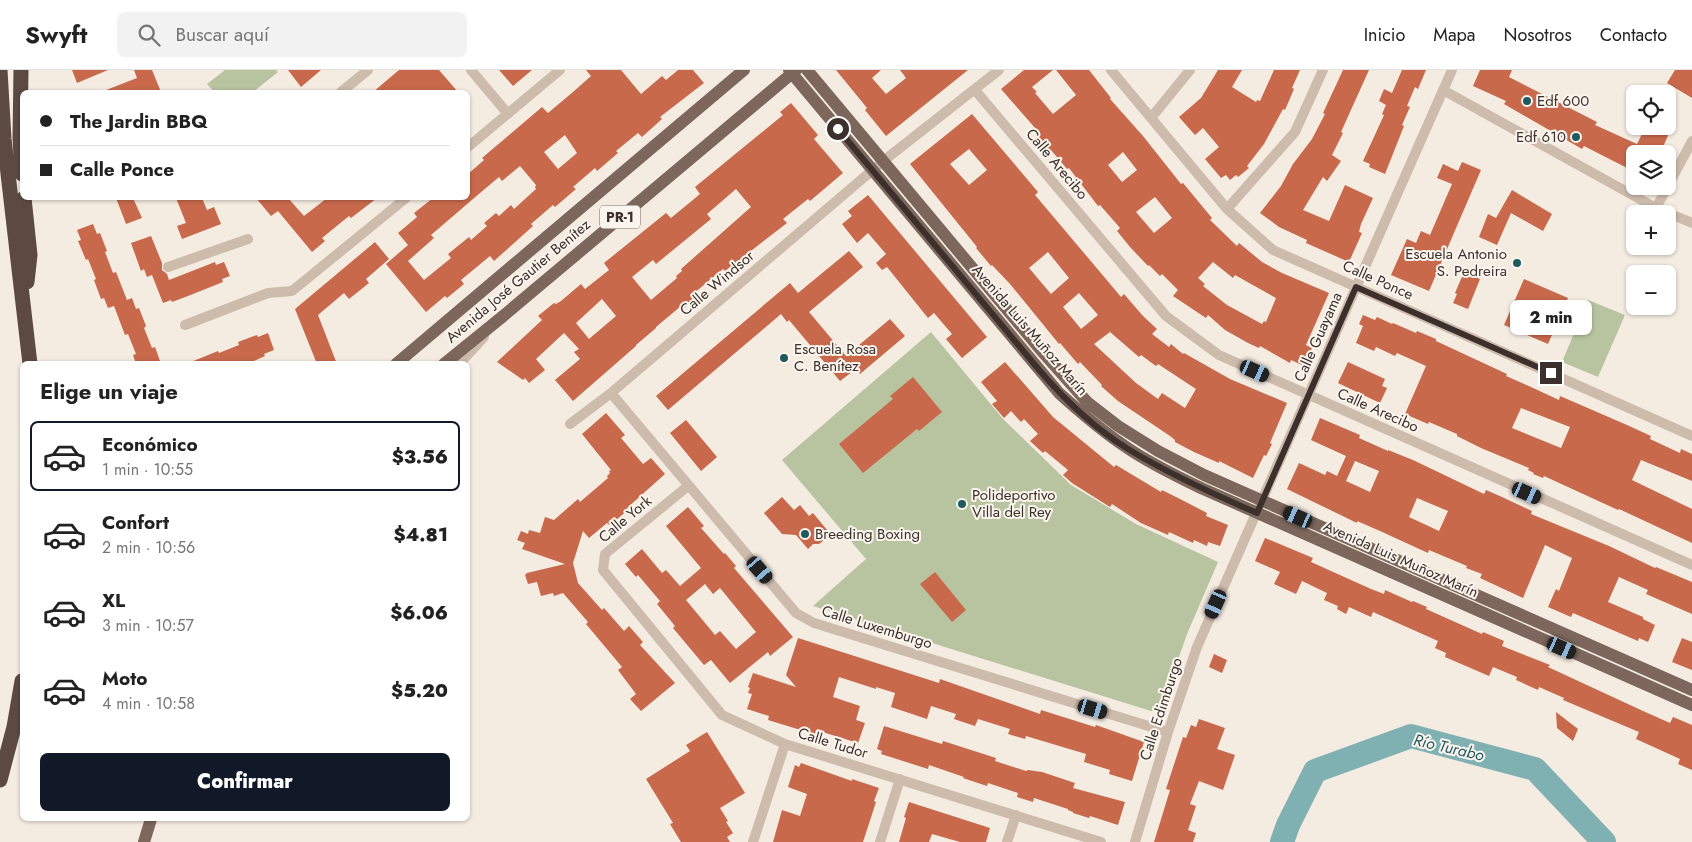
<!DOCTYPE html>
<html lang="es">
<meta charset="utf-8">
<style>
:root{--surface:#fff;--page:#f2f2f2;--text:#222;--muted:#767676;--line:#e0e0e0;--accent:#111827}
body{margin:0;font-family:Jost,sans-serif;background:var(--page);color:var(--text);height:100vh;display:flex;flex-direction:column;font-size:19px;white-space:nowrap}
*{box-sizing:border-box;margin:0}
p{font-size:16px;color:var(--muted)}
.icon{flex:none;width:28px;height:28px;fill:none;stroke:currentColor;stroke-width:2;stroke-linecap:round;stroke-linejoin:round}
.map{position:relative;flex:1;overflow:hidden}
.drawer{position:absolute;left:20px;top:291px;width:450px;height:460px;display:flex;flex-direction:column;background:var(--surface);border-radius:8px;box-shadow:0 1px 4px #0004}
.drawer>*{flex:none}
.guide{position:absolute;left:20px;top:20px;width:450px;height:110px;border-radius:8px;box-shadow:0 1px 4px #0004;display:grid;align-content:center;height:110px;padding:0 20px;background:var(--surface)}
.controls{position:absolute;left:1626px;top:15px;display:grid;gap:10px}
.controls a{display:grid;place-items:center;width:50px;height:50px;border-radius:8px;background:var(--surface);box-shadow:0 1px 4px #0004;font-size:25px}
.end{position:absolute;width:22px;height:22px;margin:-11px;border:6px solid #3b302b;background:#fff;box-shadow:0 0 0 2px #fff}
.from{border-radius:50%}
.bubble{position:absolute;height:35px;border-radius:8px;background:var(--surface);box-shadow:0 1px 4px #0004;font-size:16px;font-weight:800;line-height:35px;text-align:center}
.car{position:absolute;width:15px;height:30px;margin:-15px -8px;border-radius:6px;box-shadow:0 0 4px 1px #0007;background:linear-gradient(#222 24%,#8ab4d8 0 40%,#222 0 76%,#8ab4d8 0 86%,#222 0)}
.guide b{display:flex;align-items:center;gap:18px;height:48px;font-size:19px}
.guide b+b{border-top:1px solid var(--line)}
.guide i{width:12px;height:12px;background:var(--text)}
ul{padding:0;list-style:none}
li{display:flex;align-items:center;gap:15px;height:70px;margin:0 10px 8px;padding:0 10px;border:2px solid transparent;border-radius:8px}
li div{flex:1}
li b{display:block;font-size:19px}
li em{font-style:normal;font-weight:800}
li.current{border-color:var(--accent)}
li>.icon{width:45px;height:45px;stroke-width:1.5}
h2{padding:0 20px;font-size:22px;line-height:60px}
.primary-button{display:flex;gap:10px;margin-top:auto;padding:10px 20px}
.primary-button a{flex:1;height:58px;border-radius:8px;background:var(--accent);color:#fff;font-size:20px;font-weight:800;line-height:58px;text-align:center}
header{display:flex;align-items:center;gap:30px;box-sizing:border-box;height:70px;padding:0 25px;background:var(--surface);border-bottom:1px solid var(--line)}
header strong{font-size:24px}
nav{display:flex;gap:28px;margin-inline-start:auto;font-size:18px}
.search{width:350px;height:45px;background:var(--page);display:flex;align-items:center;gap:12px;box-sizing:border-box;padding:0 18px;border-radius:8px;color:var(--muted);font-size:19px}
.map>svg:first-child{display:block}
</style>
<header>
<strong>Swyft</strong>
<div class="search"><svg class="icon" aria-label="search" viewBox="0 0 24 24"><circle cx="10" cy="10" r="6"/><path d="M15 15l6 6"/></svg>Buscar aquí</div>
<nav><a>Inicio</a><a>Mapa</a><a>Nosotros</a><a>Contacto</a></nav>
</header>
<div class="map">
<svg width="1692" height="772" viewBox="0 0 1692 772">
<rect width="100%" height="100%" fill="#f4ebe1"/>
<path fill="#b8c4a0" d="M225,0H276L278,2L253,22H214L207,14Z
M1588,230L1625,245L1598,307L1562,292Z
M931,262L1003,349L1071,415L1136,454L1218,492L1187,564L1160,641H1151L813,536L866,489L782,390Z"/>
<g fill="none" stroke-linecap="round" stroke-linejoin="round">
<path stroke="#7fb0b2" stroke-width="24" d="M1282,772L1288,755L1315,701L1411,666L1535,699L1604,772"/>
</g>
<path fill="#c8694b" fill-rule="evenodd" d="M72,0H108L77,13Z
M134,0H152L161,22H101L137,8Z
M288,0H321L301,17Z
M399,0H439L458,22H373Z
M499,0H532L513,16Z
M586,0H621L641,24L662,6L666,10L678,0H693L704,13L660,47L662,49L642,67L638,63L616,81L618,83L597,101L595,98L573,117L576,119L555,137L553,135L531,154L533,156L494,191L490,186L461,210L464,214L447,228L445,226L426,242L386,194L408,175L398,163L417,147L414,143L433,128H468V104L484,90L482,88L542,37L548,43L573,22L591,6ZM565,65L577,83L558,99L544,82ZM520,96L536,115L535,117L536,119L514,139L511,135L499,146L496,143L484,153L487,156L471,170L469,167L448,184L451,188L424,210L408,191L434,168L431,165L480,123L499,107L502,111Z
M836,0H881L872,8L886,24L906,8L900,0H968L886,66L865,40L867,38Z
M1024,0H1053L1032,17L1037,22L1035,23L1053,44L1076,25L1056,0H1089L1111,28L1110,29L1143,66L1181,114L1183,113L1212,148L1210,150L1237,176L1239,173L1262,192L1282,203L1329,223L1306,275L1312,278L1304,296L1291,290L1290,293L1260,276L1259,278L1248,273L1225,260L1208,245L1206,248L1173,226L1178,220L1162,204L1160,206L1149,195L1148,196L1130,177L1117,161L1120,158L1100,135L1098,136L1069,98L1067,99L1051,80L1049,81L1033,61L1036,59L1001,19ZM1123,82L1137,100L1122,112L1108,95ZM1155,127L1172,148L1154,163L1136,142ZM1213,192L1233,208L1235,205L1276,228L1266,252L1264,251L1262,254L1227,235L1203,216L1205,214L1198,208Z
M1218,0H1242L1232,17L1256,32L1257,30L1260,31L1274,0H1300L1292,18L1294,19L1285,40L1283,39L1264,74L1247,96L1249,98L1238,107L1236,105L1230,110L1226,105L1221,108L1205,89L1219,77L1203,58L1195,65L1179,47L1201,28Z
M1343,0H1369L1341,62L1343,63L1332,85L1341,91L1327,111L1323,107L1303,140L1329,151L1345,115L1373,128L1361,154L1359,162L1362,163L1349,192L1306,173L1307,170L1279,157L1260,143L1281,116L1293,94L1312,69L1325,44L1323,43Z
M1402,0H1426L1418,19L1415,17L1407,36L1410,37L1402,55L1404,56L1385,104L1369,97L1370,94L1363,91L1384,45L1382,44L1386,35L1379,31L1384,19L1392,23Z
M1480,0H1512L1509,7L1597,52L1595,55L1637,74L1646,56H1672L1660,84H1635V102L1584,76L1582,79L1504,34L1506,31L1473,16Z
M1675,0H1692V28L1667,13Z
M791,33L818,65L814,69L843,103L810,131L808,129L783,149L787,153L725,201L723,199L693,224L695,229L683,239L681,236L656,257V258L636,275V276L573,331L555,310L580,289L574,282L579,279L564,263L536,289L545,300L529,313L525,308L523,310L497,292L542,250L538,246L554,233L556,234L561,231L581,214L585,219L609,200L604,193L666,143L671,148L700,124L695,117L783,45L780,42ZM736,119L751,137L681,199L682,201L676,206L677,208L651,230L632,207L653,190L656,194L711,149L707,144ZM602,229L616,246L589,269L576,253Z
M972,44L1038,122L1035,125L1111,215L1121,227L1124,224L1143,246L1157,259L1152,264L1169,277L1171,274L1183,284L1184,283L1230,309L1287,333L1270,373L1272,374L1266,386L1264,385L1253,408L1219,391V393L1194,382L1175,372V370L1170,366L1118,331L1101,316L1102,315L1080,292L1078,294L1060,273L1059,274L1010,214L992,195L991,196L976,178L977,177L910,94ZM969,79L987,100L969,115L950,94ZM1048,182L1069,208L1051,224L1029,198ZM1079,223L1098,245L1081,259L1063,237ZM1110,262L1139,287L1141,285L1156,296L1158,294L1196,319L1185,338L1162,323L1158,329L1136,313L1094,274Z
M1462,92L1481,100L1429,221L1391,205L1407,169L1416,173L1421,161L1430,165L1452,114L1437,108L1443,94L1458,101Z
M1512,120L1552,144L1543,161L1511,143L1497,175L1479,167L1488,144L1496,148Z
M868,125L987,267L962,288L946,269L952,264L934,243L928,248L887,197L882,200L876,193L886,184L868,163L857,173L842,154L852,146L848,141Z
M116,128H133L142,148L126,154Z
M176,128H202L207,140L214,137L221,154L182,169L177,156L186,153Z
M256,128H288L304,146L327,128H377L351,148L349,146L322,168L325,171L312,182L278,141L271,146Z
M93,154L97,164L100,163L107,181L105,182L113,203L116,202L127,230L132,228L136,239L139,238L146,256L144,258L152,278L155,277L161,294H136L133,285L136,284L128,264L125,265L114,236L108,238L104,228L101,229L94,210L96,209L88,189L86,190L78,171L81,170L77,160Z
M151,166L162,193V200L167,204L169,210L215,192L216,195L224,192L230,206L222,209L223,212L188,226L172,232L171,230L163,233L152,205L147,207L144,199L141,201L131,173Z
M375,172L389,189L366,209L369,213L349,229L344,223L318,245L337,294H317L295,239Z
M849,181L863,197L809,242L846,286L890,249L905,266L860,304L856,299L840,311L789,250L787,252L781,244L668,340L656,326L790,213L798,223Z
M1464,202L1480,209L1468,239L1453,233L1457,224L1455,223Z
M1524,209L1568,228L1548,274L1504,255Z
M1363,245L1375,250L1377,247L1392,254L1393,253L1416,263L1417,261L1436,269V271L1507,304L1506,306L1531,317L1559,330L1560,326L1627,355L1651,366L1650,369L1680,383L1681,379L1692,384V411L1641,390L1632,410L1692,439V473L1619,439L1618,440L1544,406L1543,408L1533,404L1534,403L1528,400L1529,398L1481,378L1457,366V364L1429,352L1428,354L1405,344L1426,296L1397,283L1395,286L1376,277L1374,281L1356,273L1363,256L1359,254ZM1521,338L1570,357L1561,378L1512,358Z
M268,263L274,280L264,284L265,286L247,294H186L218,281L219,283L239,275L238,272L257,265L258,267Z
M1005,292L1053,347L1114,397L1116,395L1161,422L1162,420L1184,431L1207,443L1206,446L1228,455L1220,476L1208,472L1207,476L1194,470L1193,473L1169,462L1168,465L1141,453L1112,434L1110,437L1072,413L1063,405L1068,400L1045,381L1043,383L1030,371L1038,364L1024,349L1021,352L1011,341L1004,348L992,334L997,331L981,312Z
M1348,292L1385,309L1382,316L1387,318L1380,333L1338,313Z
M913,307L942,342L919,361L917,359L863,403L839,374L893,329L890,326Z
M606,343L625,365L621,368L643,394L651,388L665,404L627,438L628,440L610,455L607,453L589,468L583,461L573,493L578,513L602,540L604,538L624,561L629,556L643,572L640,575L675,613L641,641L630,629L636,624L618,600L622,597L586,554L588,552L563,523L554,526L553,523L541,526L537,512L528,514L525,505L527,503L565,494L522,479L525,473L517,470L521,461L528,464L529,460L540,463L545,447L554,450L578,429L580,432L608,408L607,406L610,403L609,401L611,400L582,364Z
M1320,348L1360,365L1359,368L1388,381V380L1413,390L1484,424L1486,420L1502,427L1532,441L1531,444L1609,476L1655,498L1656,497L1692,512V544L1646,524L1648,520L1619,507L1608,532L1643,547V549L1655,555L1648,572L1639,568L1638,571L1573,543L1571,547L1548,537L1556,519L1559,521L1572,488L1545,475L1523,528L1480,508L1482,504L1466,498L1467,496L1429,480L1428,483L1380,461L1357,451V453L1287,419L1299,393L1325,405L1327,401L1337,406L1346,386L1311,370ZM1355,391L1379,401L1370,422L1346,411ZM1417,428L1448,441L1439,461L1409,447Z
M686,350L717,387L701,401L670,363Z
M782,427L794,440L800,435L809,446L813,443L828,461L824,465L823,471L819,474H813L808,479L796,465L782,464L764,443Z
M688,437L704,456L701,458L724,484L725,483L736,496L734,498L793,567L770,586L768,582L730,613L711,590L704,595L673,558L675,556L657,534L660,531L638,505L636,507L625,494L642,479L662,503L666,500L680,516L701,498L666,456ZM705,514L713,524L720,518L756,562L736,579L720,561L715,565L686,530Z
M1265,468L1313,488L1311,492L1371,519L1384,524L1385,520L1412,532L1413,531L1427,537L1426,539L1482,564L1483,562L1504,571L1502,576L1550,595L1548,597L1643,641L1670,653L1673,647L1692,655V700L1678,694L1680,689L1636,669L1639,662L1563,630L1564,628L1539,617L1538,620L1516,610L1517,607L1493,597L1489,606L1445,587L1446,583L1435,578L1438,571L1373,542L1371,547L1349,537L1346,544L1337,539L1338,536L1324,530L1327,523L1302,511L1296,524L1274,514L1280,502L1255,491Z
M935,502L966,540L952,552L920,514Z
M798,568L939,613L940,609L1040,644L1041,640L1095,657L1096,655L1144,672L1132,711L1109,704L1110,700L1084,692L1086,684L1026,666L1025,669L1008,664L1010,659L978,649L975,656L954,649L956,644L931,636L927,649L891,637L895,623L876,617V619L839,607L833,627L860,636L856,650L865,653L858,673L816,660L815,664L794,658L768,650L769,646L747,639L752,624L748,623L750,618L748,617L753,603L796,617L786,605Z
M1682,568L1692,572V600L1672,592Z
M1214,584L1227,590L1222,603L1209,597Z
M1556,642L1578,659L1573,671L1557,658Z
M1199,649L1225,658L1217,679L1235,685L1223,720L1199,711L1190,734L1196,736L1188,760L1196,763L1193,772H1154L1170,720L1166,719L1183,667L1186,668L1191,655L1196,657Z
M884,656L942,674L943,671L996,688L995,691L1026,701L1028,700L1042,702L1075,713L1073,718L1125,732L1118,755L1090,746L1089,748L1073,743V742L1068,740V739L1034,728L1033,732L1017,727L1018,723L988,713L987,716L963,708L964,707L929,695L928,699L881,684L882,681L877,679Z
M707,662L745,723L720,738L728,751L726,752L733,763L727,767L730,772H681L670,754L673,753L646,709L690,681L686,675Z
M801,693L852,711V709L879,718L874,731L876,732L863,772H773L782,740L800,746L807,724L788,717L795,695L799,697Z
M909,732L990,758L986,772H960L932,764L929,772H899L906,748L904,747Z"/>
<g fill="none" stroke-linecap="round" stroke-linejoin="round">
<path stroke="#cdbbac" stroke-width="10" d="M471,0L508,44
M1111,0L1227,139L1273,180L1692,366
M975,20L1166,246L1219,285L1692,495
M1443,20L1656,138L1692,153
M341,22L368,0
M1151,48L1190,0
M468,77L560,0
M1656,138L1692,71
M1227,139L1295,62L1323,0
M168,197L248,169
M185,255L268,223L292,221L406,128
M459,294L484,267
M611,323L796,543L814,553L1168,662
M570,354L611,323L882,92L999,0
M688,416L605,484L603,500L722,645L785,674L1101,772
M753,772L785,674
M880,772L900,709
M1007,772L1016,745
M1135,772L1168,662L1197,577L1452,0"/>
<path stroke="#7d675c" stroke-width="12" d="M789,0L1059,323C1080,342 1102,361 1126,377C1149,393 1176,406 1201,418L1692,635
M807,0L1040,279L1087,332L1118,356L1158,381L1204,405L1692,620
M396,294L744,0
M444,294L502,247L796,0
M144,772L151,749"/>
<path stroke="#5c4a42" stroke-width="15" d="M0,0L4,69L30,294
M21,0L20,69L22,104
M24,128L30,185L27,212
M0,710L14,657L22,611"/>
</g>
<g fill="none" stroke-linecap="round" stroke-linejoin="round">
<path stroke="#3b302b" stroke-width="6" d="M838,59L1040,301C1065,330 1094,358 1128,379C1169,404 1213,424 1257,443L1356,217L1551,303"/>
</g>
<g fill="#1f5a5e" stroke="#fbf5ee" stroke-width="2">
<circle cx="1527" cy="31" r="5"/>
<circle cx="1576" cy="67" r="5"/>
<circle cx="1517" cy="193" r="5"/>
<circle cx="784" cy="288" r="5"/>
<circle cx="962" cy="434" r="5"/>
<circle cx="805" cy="464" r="5"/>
</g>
<g text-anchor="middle" stroke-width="4" stroke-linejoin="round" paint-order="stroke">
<rect fill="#fbf5ee" stroke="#756b66" stroke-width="1" x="600" y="135.5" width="40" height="23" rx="4"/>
<g font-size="14" font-weight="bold" fill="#3b302b">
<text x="620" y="152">PR-1</text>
</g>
<g font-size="15" fill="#3b302b" stroke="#fbf5ee" text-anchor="start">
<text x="1537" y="36">Edf 600</text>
<text x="1566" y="72" text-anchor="end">Edf 610</text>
<text x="1507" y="189" text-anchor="end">Escuela Antonio<tspan x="1507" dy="17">S. Pedreira</tspan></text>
<text x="794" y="284">Escuela Rosa<tspan x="794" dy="17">C. Benítez</tspan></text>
<text x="972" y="430">Polideportivo<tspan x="972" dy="17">Villa del Rey</tspan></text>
<text x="815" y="469">Breeding Boxing</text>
</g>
<g font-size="15" fill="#3b302b" stroke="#fbf5ee">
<text transform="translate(1057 94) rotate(50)" y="5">Calle Arecibo</text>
<text transform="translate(1378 210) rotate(24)" y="5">Calle Ponce</text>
<text transform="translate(518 211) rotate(-40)" y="5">Avenida José Gautier Benítez</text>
<text transform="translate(717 213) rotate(-40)" y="5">Calle Windsor</text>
<text transform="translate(1030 260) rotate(49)" y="5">Avenida Luis Muñoz Marín</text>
<text transform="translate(1318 267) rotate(-66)" y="5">Calle Guayama</text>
<text transform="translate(1378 340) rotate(24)" y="5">Calle Arecibo</text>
<text transform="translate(625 449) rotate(-40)" y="5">Calle York</text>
<text transform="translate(1401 489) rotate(24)" y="5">Avenida Luis Muñoz Marín</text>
<text transform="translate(877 557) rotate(17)" y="5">Calle Luxemburgo</text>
<text transform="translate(1161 639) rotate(-72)" y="5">Calle Edimburgo</text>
<text transform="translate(833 673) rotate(17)" y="5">Calle Tudor</text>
</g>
<g font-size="16" font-style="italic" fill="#1f5a5e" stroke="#fbf5ee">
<text transform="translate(1449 677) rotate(13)" y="6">Río Turabo</text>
</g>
</g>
</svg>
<div class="controls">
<a><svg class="icon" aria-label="locate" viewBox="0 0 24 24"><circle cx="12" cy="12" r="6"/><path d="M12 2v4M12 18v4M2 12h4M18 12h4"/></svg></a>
<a><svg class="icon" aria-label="layers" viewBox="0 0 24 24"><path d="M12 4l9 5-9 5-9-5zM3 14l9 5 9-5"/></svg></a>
<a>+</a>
<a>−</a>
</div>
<i class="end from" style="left:838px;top:59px"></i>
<i class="end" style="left:1551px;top:303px"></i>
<div class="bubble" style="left:1510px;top:230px;width:82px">2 min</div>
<i class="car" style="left:1255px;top:301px;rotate:114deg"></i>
<i class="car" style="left:1527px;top:423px;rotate:114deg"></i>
<i class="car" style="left:1298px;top:447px;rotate:294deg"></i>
<i class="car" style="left:760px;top:500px;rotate:139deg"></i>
<i class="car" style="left:1216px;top:534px;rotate:204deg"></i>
<i class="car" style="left:1562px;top:578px;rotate:114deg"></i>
<i class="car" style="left:1093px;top:639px;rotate:107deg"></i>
<div class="guide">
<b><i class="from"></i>The Jardin BBQ</b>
<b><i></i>Calle Ponce</b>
</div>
<section class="drawer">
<h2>Elige un viaje</h2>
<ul>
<li class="current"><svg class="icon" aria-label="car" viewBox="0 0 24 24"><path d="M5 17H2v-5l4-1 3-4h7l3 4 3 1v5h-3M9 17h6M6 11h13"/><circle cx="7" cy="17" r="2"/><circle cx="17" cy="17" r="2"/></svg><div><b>Económico</b><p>1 min · 10:55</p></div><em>$3.56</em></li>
<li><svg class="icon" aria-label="car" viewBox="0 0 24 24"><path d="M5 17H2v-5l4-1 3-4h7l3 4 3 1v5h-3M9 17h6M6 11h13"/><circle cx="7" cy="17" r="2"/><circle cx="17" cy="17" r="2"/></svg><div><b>Confort</b><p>2 min · 10:56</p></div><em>$4.81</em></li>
<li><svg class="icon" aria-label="car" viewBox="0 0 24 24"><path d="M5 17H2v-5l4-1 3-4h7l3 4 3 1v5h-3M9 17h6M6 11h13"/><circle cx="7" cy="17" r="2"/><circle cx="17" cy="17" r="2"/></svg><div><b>XL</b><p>3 min · 10:57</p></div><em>$6.06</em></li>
<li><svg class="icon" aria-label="car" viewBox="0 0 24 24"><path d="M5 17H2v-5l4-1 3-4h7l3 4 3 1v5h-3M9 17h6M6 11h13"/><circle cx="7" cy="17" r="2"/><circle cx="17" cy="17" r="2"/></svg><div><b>Moto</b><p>4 min · 10:58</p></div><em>$5.20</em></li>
</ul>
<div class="primary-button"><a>Confirmar</a></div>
</section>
</div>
